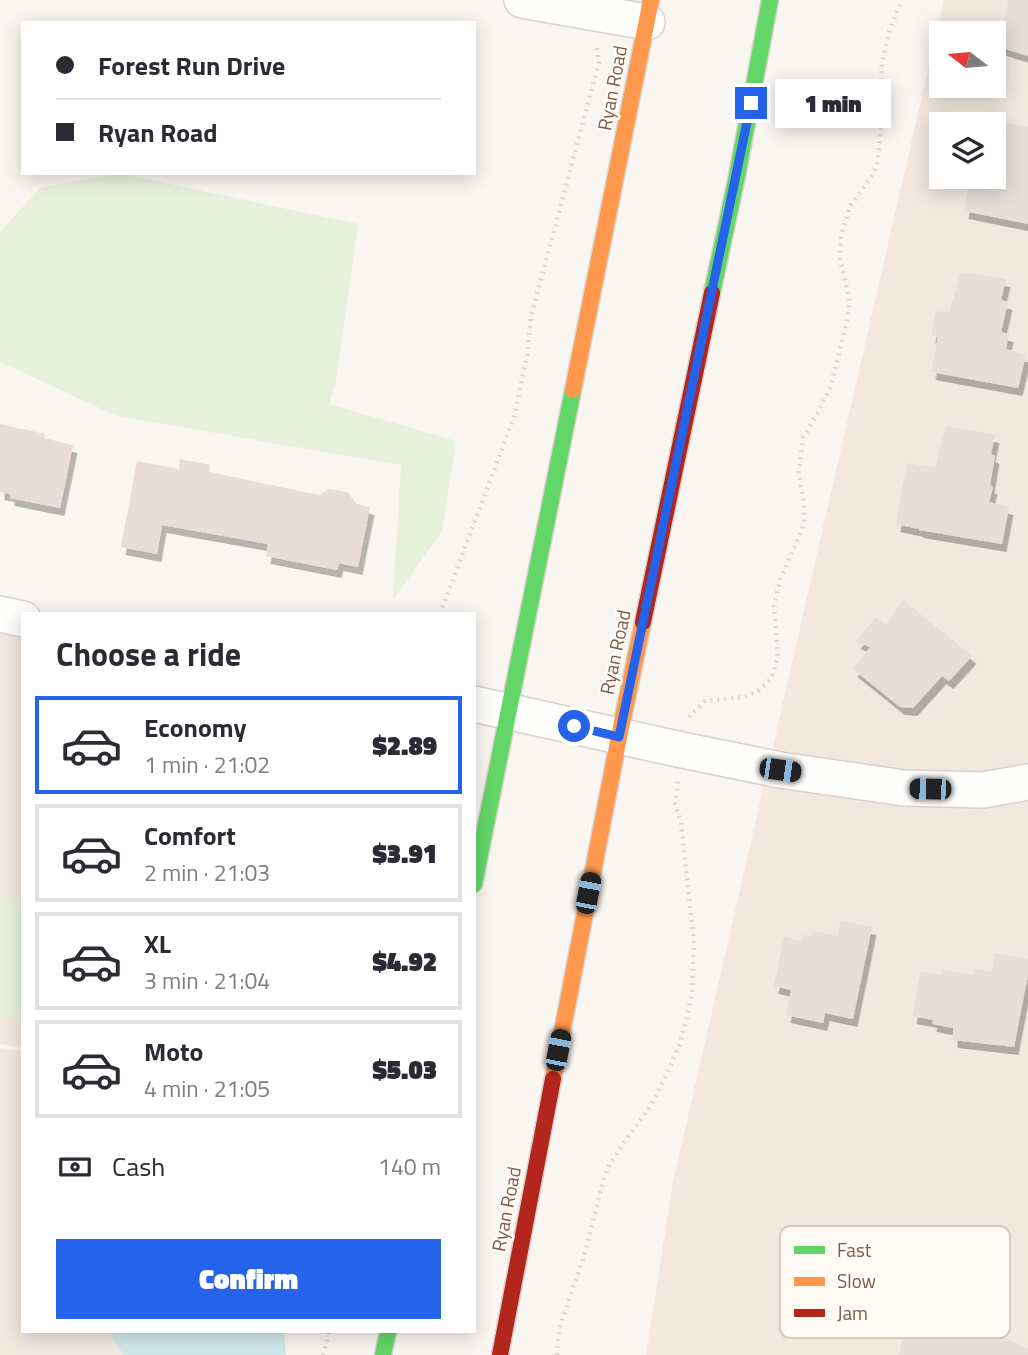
<!DOCTYPE html>
<meta charset="utf-8">
<style>
:root{--surface:#fff;--page:#f7f7f7;--text:#2b2b33;--muted:#7c7c81;--line:#e1e1e2;--accent:#2563eb}
body{margin:0;font-family:"Titillium Web",sans-serif;background:var(--page);color:var(--text);height:100vh;display:flex;flex-direction:column;font-size:26px;white-space:nowrap}
*{box-sizing:border-box;margin:0}
p{font-size:23px;color:var(--muted)}
.icon{flex:none;width:38px;height:38px;fill:none;stroke:currentColor;stroke-width:2;stroke-linecap:round;stroke-linejoin:round}
.map{position:relative;flex:1;overflow:hidden}
.drawer{position:absolute;left:21px;top:612px;width:455px;height:721px;display:flex;flex-direction:column;background:var(--surface);border-radius:0px;box-shadow:0 4px 18px #0003}
.drawer>*{flex:none}
.top-card{position:absolute;left:21px;top:21px;width:455px;height:154px;border-radius:0px;box-shadow:0 4px 18px #0003;display:grid;align-content:center;height:154px;padding:0 35px;background:var(--surface)}
.needle{width:46px;rotate:286deg}
.fabs{position:absolute;left:929px;top:21px;display:grid;gap:14px}
.fabs a{display:grid;place-items:center;width:77px;height:77px;border-radius:0px;background:var(--surface);box-shadow:0 4px 18px #0003;font-size:35px}
.end{position:absolute;width:32px;height:32px;margin:-16px;border:9px solid #2563eb;background:#fff;box-shadow:0 0 0 4px #fff}
.from{border-radius:50%}
.bubble{position:absolute;height:49px;border-radius:0px;background:var(--surface);box-shadow:0 4px 18px #0003;font-size:23px;font-weight:800;line-height:49px;text-align:center}
.car{position:absolute;width:21px;height:42px;margin:-21px -10px;border-radius:9px;box-shadow:0 0 5px 2px #0007;background:linear-gradient(#222 24%,#8ab4d8 0 40%,#222 0 76%,#8ab4d8 0 86%,#222 0)}
.top-card b{display:flex;align-items:center;gap:24px;height:66px;font-size:26px}
.top-card b+b{border-top:2px solid var(--line)}
.top-card i{width:18px;height:18px;background:var(--text)}
ul{padding:0;list-style:none}
li{display:flex;align-items:center;gap:21px;height:98px;margin:0 14px 10px;padding:0 21px;border:4px solid var(--line);border-radius:0px}
li div{flex:1}
li b{display:block;font-size:26px}
li em{font-style:normal;font-weight:800}
li.selected{border-color:var(--accent)}
li>.icon{width:63px;height:63px;stroke-width:1.5}
h2{padding:0 35px;font-size:32px;line-height:84px}
.pay{display:flex;align-items:center;gap:18px;height:77px;padding:0 35px;font-size:26px}
.pay p{margin-inline-start:auto}
.cta{display:flex;gap:14px;margin-top:auto;padding:14px 35px}
.cta a{flex:1;height:80px;border-radius:0px;background:var(--accent);color:#fff;font-size:28px;font-weight:800;line-height:80px;text-align:center}
.map>svg:first-child{display:block}
</style>
<div class="map">
<svg width="1028" height="1355" viewBox="0 0 1028 1355">
<defs>
<filter id="shadow"><feDropShadow dx="4.5" dy="8" stdDeviation="0" flood-color="#0004"/></filter>
</defs>
<rect width="100%" height="100%" fill="#f9f5f0"/>
<path fill="#f2e8de" fill-rule="evenodd" d="M944,0H1028V1355H646L673,1182ZM942,33H994V86H942ZM942,124H994V177H942Z
M0,613L23,617V1048L0,1044Z
M0,1048L23,1052V1332H279L275,1355H0Z"/>
<path fill="#e7f0db" d="M118,173L358,224L336,381L329,404L456,441L442,531L393,600L401,465L117,416L0,362V232L40,188Z
M0,896L23,899V1021L0,1017Z"/>
<path fill="#d0e8ea" d="M109,1332H284L286,1355H124Z"/>
<path fill="#e6ded7" filter="url(#shadow)" d="M1009,0H1028V56L996,46Z
M994,120L1028,127V224L964,211L971,177H994Z
M961,272L1006,279L1001,300L1008,302L1001,332L1009,334L1006,349L1026,355L1018,388L931,372L938,337L931,335L936,311L949,313Z
M0,424L45,434L44,438L73,445L60,508L10,498V494L0,492Z
M946,426L995,435L991,454L995,456L990,485L993,487L989,502L1009,507L1002,544L919,530V529L896,524L907,463L935,468Z
M180,459L210,465L209,472L319,495L329,489L347,492L357,504L370,507L358,567L339,563L337,570L266,556L268,544L162,525L157,554L121,547L137,461L179,469Z
M903,600L972,656L949,681L942,676L913,708L900,707L853,669L870,647L856,641L876,617L886,625Z
M841,921L872,927L853,1019L825,1013L823,1023L786,1015L791,990L774,986L784,937L802,941L803,935L812,936L813,931L838,936Z
M995,953L1028,959V975L1014,1047L953,1040V1028L932,1024L933,1020L912,1016L921,971L942,975V970L973,975L975,969L992,972Z
M912,1294L957,1304L956,1309L992,1317L989,1330L1028,1349V1355H899Z"/>
<g fill="none" stroke-linecap="round" stroke-linejoin="round">
<defs>
<path id="street" d="M522,0L647,22
M0,614L23,619
M474,704L682,750L780,770L904,788L983,790L1028,782"/>
<path id="fast" d="M712,293L737,176L770,0
M474,884L573,390
M383,1355L388,1332"/>
<path id="slow" d="M573,390L651,0
M553,1079L619,737L643,622"/>
<path id="jam" d="M643,622L712,293
M500,1355L553,1079"/>
</defs>
<use href="#street" stroke="#d7d1cb" stroke-width="38"/>
<use href="#fast" stroke="#d9d2cb" stroke-width="19"/>
<use href="#slow" stroke="#d9d2cb" stroke-width="19"/>
<use href="#jam" stroke="#d9d2cb" stroke-width="19"/>
<path stroke="#dcd5d0" stroke-width="4.5" stroke-dasharray="2 5" stroke-linecap="butt" d="M440,614L514,417L527,357L531,317L599,62L597,48
M689,717L705,701L744,697L758,691L771,679L778,658L774,606L780,579L798,539L804,523V503L799,473L803,438L819,411L831,386L847,320L850,302L840,258L841,236L850,206L869,180L877,165L880,138L882,62L890,29L902,0
M323,1355L329,1332
M557,1355L559,1329L584,1256L604,1178L610,1164L627,1138L650,1107L666,1076L680,1043L687,1017L692,994L694,943L681,822L675,804L678,781"/>
<use href="#street" stroke="#fefefd" stroke-width="35"/>
<use href="#fast" stroke="#63d668" stroke-width="16"/>
<use href="#slow" stroke="#ff974d" stroke-width="16"/>
<use href="#jam" stroke="#b3261e" stroke-width="16"/>
</g>
<g fill="none" stroke-linecap="round" stroke-linejoin="round">
<path stroke="#2563eb" stroke-width="9" d="M574,726L619,737L751,103"/>
</g>
<g text-anchor="middle" stroke-width="5" stroke-linejoin="round" paint-order="stroke">
<g font-size="19" fill="#7a5c4d" stroke="#fffaf3">
<text transform="translate(612 88) rotate(-79)" y="7">Ryan Road</text>
<text transform="translate(615 652) rotate(-78)" y="7">Ryan Road</text>
<text transform="translate(506 1209) rotate(-79)" y="7">Ryan Road</text>
</g>
</g>
<rect x="780" y="1226" width="230" height="112" rx="10" fill="#fffaf3" stroke="#d7cbc1" stroke-width="2"/>
<rect x="794" y="1246" width="31" height="8" fill="#63d668"/>
<rect x="794" y="1277" width="31" height="9" fill="#ff974d"/>
<rect x="794" y="1309" width="31" height="8" fill="#b3261e"/>
<g font-size="19" fill="#7a5c4d">
<text x="837" y="1257">Fast</text>
<text x="837" y="1288">Slow</text>
<text x="837" y="1320">Jam</text>
</g>
</svg>
<div class="fabs">
<a><svg class="needle" viewBox="-14 -14 28 28"><path d="M0-13l5 13h-10z" fill="#e53935"/><path d="M0 13l5-13h-10z" fill="#7c7c81"/></svg></a>
<a><svg class="icon" aria-label="layers" viewBox="0 0 24 24"><path d="M12 4l9 5-9 5-9-5zM3 14l9 5 9-5"/></svg></a>
</div>
<i class="end from" style="left:574px;top:726px"></i>
<i class="end" style="left:751px;top:103px"></i>
<div class="bubble" style="left:775px;top:79px;width:116px">1 min</div>
<i class="car" style="left:780px;top:770px;rotate:98deg"></i>
<i class="car" style="left:930px;top:789px;rotate:271deg"></i>
<i class="car" style="left:588px;top:893px;rotate:11deg"></i>
<i class="car" style="left:558px;top:1050px;rotate:11deg"></i>
<div class="top-card">
<b><i class="from"></i>Forest Run Drive</b>
<b><i></i>Ryan Road</b>
</div>
<section class="drawer">
<h2>Choose a ride</h2>
<ul>
<li class="selected"><svg class="icon" aria-label="car" viewBox="0 0 24 24"><path d="M5 17H2v-5l4-1 3-4h7l3 4 3 1v5h-3M9 17h6M6 11h13"/><circle cx="7" cy="17" r="2"/><circle cx="17" cy="17" r="2"/></svg><div><b>Economy</b><p>1 min · 21:02</p></div><em>$2.89</em></li>
<li><svg class="icon" aria-label="car" viewBox="0 0 24 24"><path d="M5 17H2v-5l4-1 3-4h7l3 4 3 1v5h-3M9 17h6M6 11h13"/><circle cx="7" cy="17" r="2"/><circle cx="17" cy="17" r="2"/></svg><div><b>Comfort</b><p>2 min · 21:03</p></div><em>$3.91</em></li>
<li><svg class="icon" aria-label="car" viewBox="0 0 24 24"><path d="M5 17H2v-5l4-1 3-4h7l3 4 3 1v5h-3M9 17h6M6 11h13"/><circle cx="7" cy="17" r="2"/><circle cx="17" cy="17" r="2"/></svg><div><b>XL</b><p>3 min · 21:04</p></div><em>$4.92</em></li>
<li><svg class="icon" aria-label="car" viewBox="0 0 24 24"><path d="M5 17H2v-5l4-1 3-4h7l3 4 3 1v5h-3M9 17h6M6 11h13"/><circle cx="7" cy="17" r="2"/><circle cx="17" cy="17" r="2"/></svg><div><b>Moto</b><p>4 min · 21:05</p></div><em>$5.03</em></li>
</ul>
<div class="pay"><svg class="icon" aria-label="cash" viewBox="0 0 24 24"><path d="M3 7h18v10H3z"/><circle cx="12" cy="12" r="2"/></svg>Cash<p>140 m</p></div>
<div class="cta"><a>Confirm</a></div>
</section>
</div>
